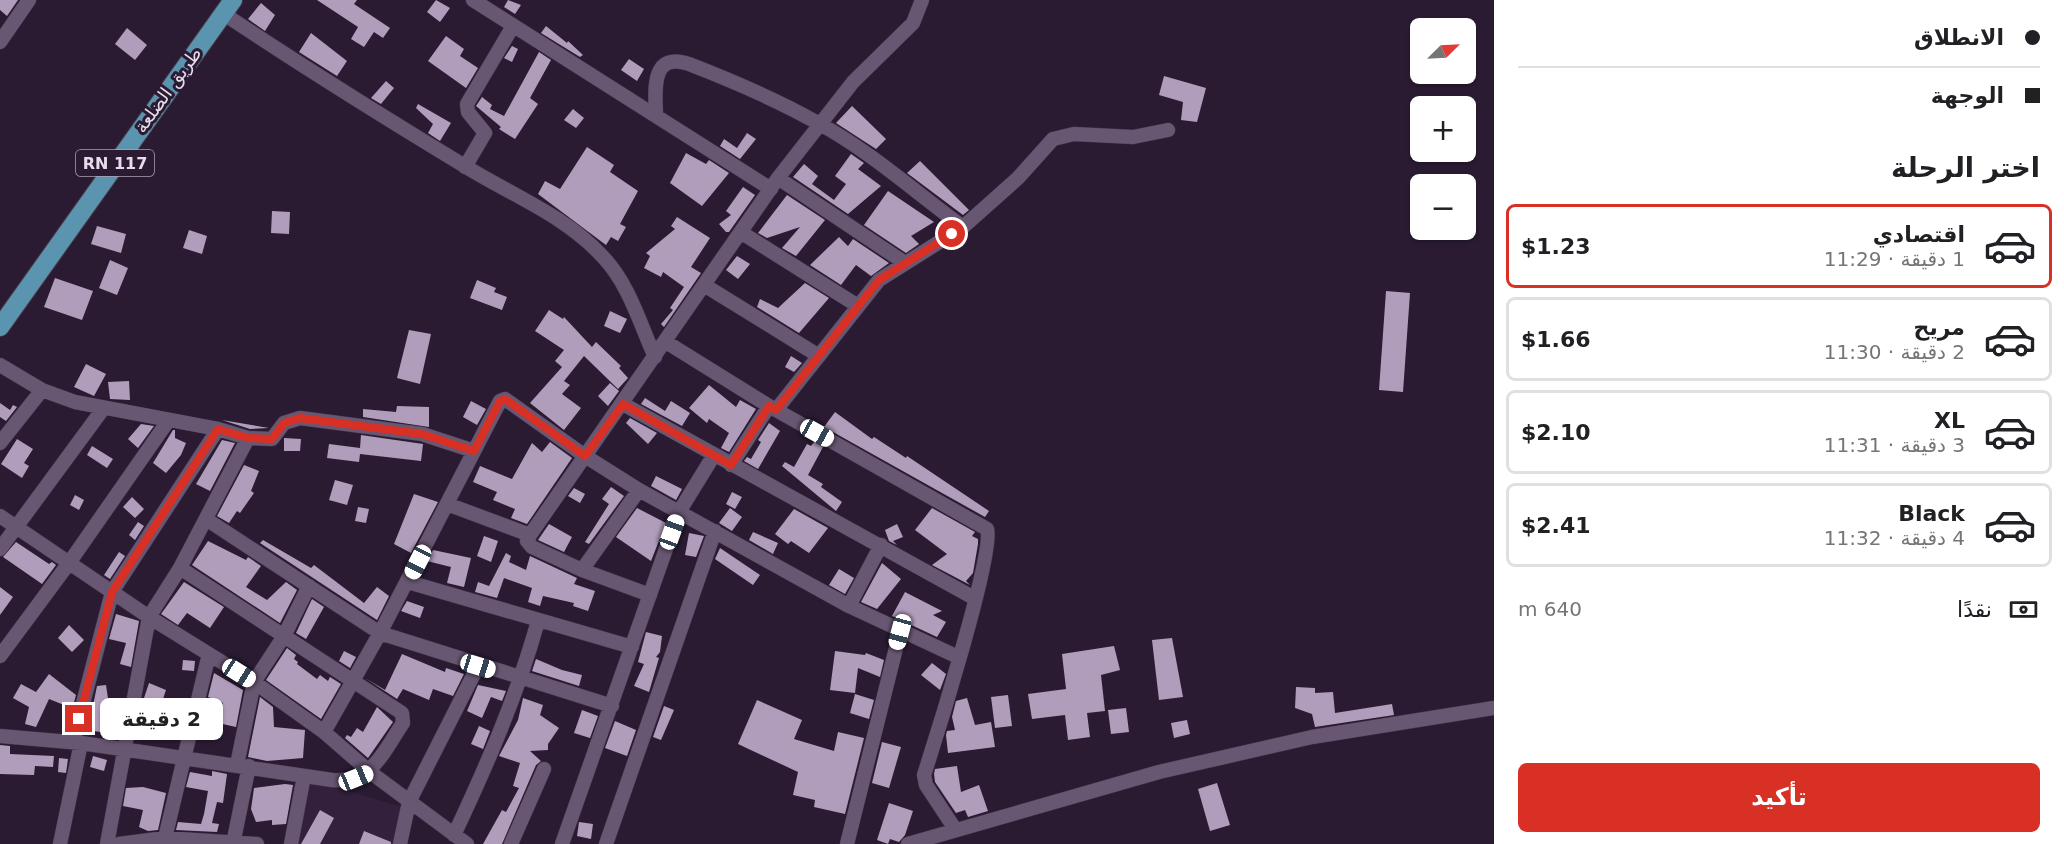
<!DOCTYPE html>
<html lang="ar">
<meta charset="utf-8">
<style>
:root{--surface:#fff;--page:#f6f6f6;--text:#202124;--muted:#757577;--line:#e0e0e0;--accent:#d93025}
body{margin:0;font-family:"DejaVu Sans",Cairo,sans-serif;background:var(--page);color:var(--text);direction:rtl;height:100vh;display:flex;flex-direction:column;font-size:22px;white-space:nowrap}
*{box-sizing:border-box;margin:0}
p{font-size:20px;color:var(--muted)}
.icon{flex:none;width:33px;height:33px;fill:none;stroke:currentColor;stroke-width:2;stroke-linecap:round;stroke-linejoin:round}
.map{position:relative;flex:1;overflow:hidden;direction:ltr}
.sheet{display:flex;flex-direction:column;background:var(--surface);width:570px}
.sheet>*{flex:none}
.banner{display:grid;align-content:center;height:132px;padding:0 24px;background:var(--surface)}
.needle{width:39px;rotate:66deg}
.controls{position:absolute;left:1410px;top:18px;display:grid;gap:12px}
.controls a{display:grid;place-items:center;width:66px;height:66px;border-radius:9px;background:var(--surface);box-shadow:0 2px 4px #0004;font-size:30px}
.end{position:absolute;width:27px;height:27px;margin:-14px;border:8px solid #d93025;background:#fff;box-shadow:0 0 0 3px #fff}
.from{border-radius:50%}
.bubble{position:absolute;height:42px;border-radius:9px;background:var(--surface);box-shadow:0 2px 4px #0004;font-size:20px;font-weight:700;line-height:42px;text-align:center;direction:rtl}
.car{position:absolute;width:18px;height:36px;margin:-18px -9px;border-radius:8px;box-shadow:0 0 4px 2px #0007;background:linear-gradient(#fff 24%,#345 0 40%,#fff 0 76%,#345 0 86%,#fff 0)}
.banner b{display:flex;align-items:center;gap:21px;height:57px;font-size:22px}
.banner b+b{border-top:2px solid var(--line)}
.banner i{width:15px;height:15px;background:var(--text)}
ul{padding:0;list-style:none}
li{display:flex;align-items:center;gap:18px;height:84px;margin:0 12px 9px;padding:0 12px;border:3px solid var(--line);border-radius:9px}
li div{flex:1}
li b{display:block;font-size:22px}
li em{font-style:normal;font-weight:700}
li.on{border-color:var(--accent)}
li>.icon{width:54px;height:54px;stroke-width:1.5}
h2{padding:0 24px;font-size:27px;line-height:72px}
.pay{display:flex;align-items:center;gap:15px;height:66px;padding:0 24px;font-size:22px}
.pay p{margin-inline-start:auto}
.cta{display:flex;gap:12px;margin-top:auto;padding:12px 24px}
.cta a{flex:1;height:69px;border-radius:9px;background:var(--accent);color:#fff;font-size:24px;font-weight:700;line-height:69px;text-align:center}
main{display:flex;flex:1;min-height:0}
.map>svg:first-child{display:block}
</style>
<main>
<section class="sheet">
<div class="banner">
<b><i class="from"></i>الانطلاق</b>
<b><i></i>الوجهة</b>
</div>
<h2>اختر الرحلة</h2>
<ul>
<li class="on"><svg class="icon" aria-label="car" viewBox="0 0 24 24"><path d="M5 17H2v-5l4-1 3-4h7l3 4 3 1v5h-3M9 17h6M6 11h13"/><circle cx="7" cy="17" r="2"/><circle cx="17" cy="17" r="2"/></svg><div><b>اقتصادي</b><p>1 دقيقة · 11:29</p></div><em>$1.23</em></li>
<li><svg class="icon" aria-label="car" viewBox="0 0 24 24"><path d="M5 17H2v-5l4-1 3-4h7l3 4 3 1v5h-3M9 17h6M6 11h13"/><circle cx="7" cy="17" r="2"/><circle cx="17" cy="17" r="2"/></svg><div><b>مريح</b><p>2 دقيقة · 11:30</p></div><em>$1.66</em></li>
<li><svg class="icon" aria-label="car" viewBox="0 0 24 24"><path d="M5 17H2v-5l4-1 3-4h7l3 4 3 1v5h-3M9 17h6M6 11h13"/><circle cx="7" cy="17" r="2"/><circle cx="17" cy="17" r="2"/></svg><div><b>XL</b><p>3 دقيقة · 11:31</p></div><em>$2.10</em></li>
<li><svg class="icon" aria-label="car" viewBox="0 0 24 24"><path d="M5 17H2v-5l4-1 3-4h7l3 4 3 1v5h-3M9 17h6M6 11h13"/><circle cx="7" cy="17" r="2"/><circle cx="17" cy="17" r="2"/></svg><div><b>Black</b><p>4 دقيقة · 11:32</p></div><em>$2.41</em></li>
</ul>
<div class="pay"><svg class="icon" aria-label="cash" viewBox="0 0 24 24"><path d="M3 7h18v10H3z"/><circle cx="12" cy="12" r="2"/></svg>نقدًا<p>640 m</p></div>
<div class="cta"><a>تأكيد</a></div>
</section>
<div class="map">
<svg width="1494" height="844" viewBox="0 0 1494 844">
<rect width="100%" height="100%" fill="#2a1b32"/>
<path fill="#33203d" d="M311,780L402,807L394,844H298Z"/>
<path fill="#b09dbb" d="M0,0H18L7,16L0,10Z
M317,0H357L354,4L390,28L383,38L374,32L364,47L351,39L358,27Z
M436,0L450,8L440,22L427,12Z
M508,0L521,5L515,14L504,7Z
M261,3L275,15L265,31L248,19Z
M546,26L567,43L568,41L583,55L580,57L541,33Z
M127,28L147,45L135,60L115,44Z
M311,33L347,61L337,76L299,52Z
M446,36L464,49L460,56L478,68L466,88L428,61Z
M512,46L518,49L512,62L504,58Z
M539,52L551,60L530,98L538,104L515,139L499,129L501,127L476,106L482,97L492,105L490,109L504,116Z
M629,59L644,69L637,81L621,70Z
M1164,76L1206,88L1197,122L1181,120L1183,102L1159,95Z
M386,81L394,88L381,104L371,98Z
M418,104L451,123L440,141L428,133L433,124L416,108Z
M852,106L886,139L876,149L836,123Z
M573,109L584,118L576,128L564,120Z
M747,133L756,139L740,159L720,146L724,139L737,148Z
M587,147L614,165L610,172L638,191L620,224L626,227L618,241L611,237L606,245L538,194L545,181L560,189Z
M686,153L706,164L709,160L729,173L702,206L670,183Z
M851,154L864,163L858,169L881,186L848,214L793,177L804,164L818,176L812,184L834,200L846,184L835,176Z
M920,161L969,210L963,215L907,173Z
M743,187L755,195L729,232H726L719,224L731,215L726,211Z
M888,191L934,222L911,236L919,244L906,253L864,225Z
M787,195L825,220L796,256L782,248L800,227L767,238L758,233Z
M272,211L290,212L289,234L271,233Z
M677,217L710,238L691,267L701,273L664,327L661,324L673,310L670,308L684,287L663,272L661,277L644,268L650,256L646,253L675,229L671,226Z
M97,226L126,234L121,253L91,244Z
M189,230L207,236L202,254L183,248Z
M839,237L848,246L853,239L889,263L871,276L856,265L841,285L810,265Z
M737,256L750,264L738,279L726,270Z
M110,260L128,268L117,295L99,288Z
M55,278L93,291L82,320L44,307Z
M477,280L496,288L494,292L507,297L502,310L470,298Z
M805,283L829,298L799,333L757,307L760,299L778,308Z
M1386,291L1410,293L1403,392L1379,390Z
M549,310L563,319L564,317L592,347L596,342L621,366L619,368L628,378L618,389L584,356L564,381L570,385L562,394L581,408L564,430L530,403L562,367L555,361L564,350L535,331Z
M610,311L627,319L620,333L604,326Z
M409,330L431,334L420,384L397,378Z
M791,356L802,363L794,372L785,367Z
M86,364L106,374L94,396L74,387Z
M129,381L130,400L110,399L108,382Z
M610,383L619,391L608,406L598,396Z
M709,385L736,407L740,400L756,409L729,452L721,448L729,433L709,419L707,423L689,408Z
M645,398L665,411L671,401L690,413L682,426L641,404Z
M471,401L486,409L477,425L463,417Z
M0,403L10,410L13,405L17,407L6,421L0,417Z
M397,406L429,407V427L363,417V409L396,412Z
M835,412L872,439L874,437L906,458L907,456L989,511L985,517L824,427Z
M630,418L657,433L648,444L626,423Z
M222,420L269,428L250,429Z
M769,423L780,431L758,469L744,461L747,457L751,459L761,442L758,440Z
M141,424L154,426L138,448L128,439Z
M173,430H175V438L186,443L181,455L166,473L153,463Z
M361,435L423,444L421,461L360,454L359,462L327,458L329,444L360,448Z
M284,438L301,439L300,451H284Z
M17,439L33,449L24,463L29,466L22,478L1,464Z
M222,440L235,443L210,491L196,484Z
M550,442L572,458L527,524L511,518L515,509L493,500L497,492L473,482L480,466L512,479L532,443L542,452Z
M814,442L823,447L808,475L823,484L821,487L842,502L836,511L782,466L785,462L794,467L807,444L811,446Z
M92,446L113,459L107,468L87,455Z
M244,465L259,471L251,491L254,493L240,513L237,511L229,523L217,516Z
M656,476L682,489L676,500L651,486Z
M335,480L353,485L347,505L329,500Z
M611,487L624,496L589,544L585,542L609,504L602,499Z
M574,488L585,494L580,503L568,496Z
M732,492L742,497L735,509L726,504Z
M414,494L438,502L411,553L394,544Z
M75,495L84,500L79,510L70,505Z
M132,497L144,509L135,518L123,507Z
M358,507L369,509L366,523L355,521Z
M637,508L666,523L651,561L616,537Z
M730,508L742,517L732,531L719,523Z
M932,508L975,532L972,536L978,539V544L973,573L966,581L970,585L932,565L947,554L915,530Z
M794,509L828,528L809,553L791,541L788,544L775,534Z
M138,522L144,526L135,540L129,535Z
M549,524L572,537L564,552L538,540Z
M897,524L903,537L893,541L897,545L889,541L885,530Z
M753,532L778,543L773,554L749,540Z
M689,533L704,536L696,557L685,555Z
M484,536L498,541L491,562L477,556Z
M263,540L311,568L314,565L364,603L377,587L389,596L377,620L260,543Z
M208,541L246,560L248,557L261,566L246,587L267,600L286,582L297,590L280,623L192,565Z
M16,542L49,564L52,562L56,565L42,584L3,557Z
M720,548L760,575L753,585L715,559Z
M433,550L471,558L464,587L447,583L451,567L427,561Z
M119,552L125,556L110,579L104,575Z
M506,553L511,556L509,562L526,570L530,556L577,578L574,584L595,591L588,611L573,606L574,603L543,596L540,606L528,602L532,588L504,578L497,598L475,592L478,582L489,586Z
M882,563L901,579L877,609L861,602Z
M839,569L854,578L845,594L829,585Z
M184,582L224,607L210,628L187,613L178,625L161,614Z
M0,587L13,597L0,615Z
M905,592L942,611L933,615L946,622L937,637L892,616Z
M312,599L324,607L306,639L296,633Z
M407,601L424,607L420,618L401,611Z
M116,614L139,621L131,667L120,664L126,643L109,639Z
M69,625L84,640L72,652L58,638Z
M646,632L662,636L660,652L656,657L659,658L649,692L634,686L644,664L638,662Z
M1172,638L1183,697L1159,700L1152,640Z
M1114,646L1120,670L1101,675L1105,711L1087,713L1090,737L1068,740L1065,715L1032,719L1028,694L1066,689L1062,654Z
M287,648L296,655L294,659L298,662L297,664L317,679L320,675L328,681L330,677L341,684L321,719L266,680Z
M344,651L356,657L350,668L339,661Z
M835,651L865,655L866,653L884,660L880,677L858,668L855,693L830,690Z
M402,654L445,672L446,668L464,674L453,696L433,689L429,700L403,689L397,699L365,678L385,690Z
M536,659L562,670L582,675L579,686L532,671Z
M183,660L195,661L194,671L182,670Z
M932,663L946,674L940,690L921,675Z
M214,673L243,690L236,727L218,723L223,703L208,697Z
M49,674L76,695L70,717L66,716L69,707L49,699L36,727L25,724L29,707L13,698L21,684L36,692Z
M149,683L166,690L160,708L143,701Z
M106,685L109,705L123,707L118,725L108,723L106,733L88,730L97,686Z
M478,685L506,691L502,701L491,697L482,718L467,711Z
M1296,687L1315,688V693L1333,692L1335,713L1392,704L1394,715L1315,727L1312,714L1295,708Z
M855,694L874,700L869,719L850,713Z
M1008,695L1012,726L995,728L991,697Z
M260,697L273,707L274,727L305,730L303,758L267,761L248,757Z
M523,698L543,705L540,715L559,728L548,744V750L530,751L541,761L536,765L502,844H483L502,810L506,812L519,788L513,786L520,763L499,756L518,720Z
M967,698L975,725L991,722L995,747L948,753L946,735L947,731L955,730L952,717L956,701Z
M757,700L802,720L794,739L834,751L838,732L864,738L845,814L814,807L815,800L793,795L798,772L738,744Z
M664,706L674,710L661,740L653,737Z
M377,707L393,722L368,758L345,738L347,735L351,737L357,728L363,732Z
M1126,708L1129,732L1111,734L1108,710Z
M582,710L598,716L590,738L574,733Z
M1187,720L1190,734L1174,738L1171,723Z
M615,721L636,730L627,756L605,748Z
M479,726L490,731L483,749L471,744Z
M882,742L901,747L889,788L872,783Z
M0,745L10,746V754L54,756L53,767L35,766L34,775L0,774Z
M93,756L107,760L104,771L90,767Z
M59,758L68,759L66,773L58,772Z
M957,766L961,792L979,785L988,811L968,817L965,810L956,813L935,782L934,774L935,769Z
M212,771L227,774L223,803L217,802L212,823L219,824L217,832L176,830L178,822L201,824L204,814L208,791L186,787L190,772L212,776Z
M1217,783L1230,825L1210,831L1198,789Z
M285,784L293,785L286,824L272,825V820L256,822L251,809L254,788Z
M143,787L166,793L158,830L148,831L139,827L143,810L123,806L126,788Z
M889,803L913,811L905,835L899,842L890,839L888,844L877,840Z
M320,810L334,818L320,844H301Z
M579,822L593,824L591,839L577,836Z
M364,831L391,842V844H359Z"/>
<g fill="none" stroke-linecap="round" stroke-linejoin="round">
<defs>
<path id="minor" d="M473,0L771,189
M224,14C302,66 382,116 463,165C511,195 565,215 603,257C629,284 640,324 655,357
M0,42L29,0
M656,114C655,90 651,51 689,64C733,81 777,100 818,123C870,151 915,192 963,227
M465,167L485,133L468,112L467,104L513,26
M778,178L905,263
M742,233L858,306
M704,285L819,356
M666,342L769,406L987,529C995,551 935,741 924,775L926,785L955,829
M0,365L42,390L75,402L218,429L248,438L272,439L284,423L300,418L422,434L474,451
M623,404L974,598
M776,410L879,280L963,227L1018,178L1053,139L1074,134L1133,137L1168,130
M0,443L42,390
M731,465L769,406
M447,504L530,535
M0,516L149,617L254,682L324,732L370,772L467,844
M206,519L380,633L612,706
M0,549L103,409
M582,570L639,490
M408,582L632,647
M650,595L582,570L532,547L527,541L530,535L778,178L853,82L913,23L922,0
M849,606L881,545
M0,656L69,563L168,421
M324,732L380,633L500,401L505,399L585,456L639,490L849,606L958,657
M0,736L81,743L332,780C373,783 383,752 403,723L402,713L180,568
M73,742L112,592L218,429
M237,765L254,682L284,636L309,586
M454,835C487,765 517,696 538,621
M165,838L209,654
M60,844L81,743
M107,844L149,617L180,568L248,438
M119,844L165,838L257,844
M233,844L249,766
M291,844L304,776
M400,844L409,802L478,666
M511,844L544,769
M562,844L679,512L714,455
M606,844L715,531
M847,844L900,632
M908,844L1159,772L1312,737L1494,708"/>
<path id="major" d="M0,327L233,0"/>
</defs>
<use href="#minor" stroke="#46394c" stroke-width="15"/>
<use href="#major" stroke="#46394c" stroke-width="20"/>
<use href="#minor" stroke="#685772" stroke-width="14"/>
<use href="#major" stroke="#5b94af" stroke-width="18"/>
</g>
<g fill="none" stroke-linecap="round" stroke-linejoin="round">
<path stroke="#d93025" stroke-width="8" d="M79,719L112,592L218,429L248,438L272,439L284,423L300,418L422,434L474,451L500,401L505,399L585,456L623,404L731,465L769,406L776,410L879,280L952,234"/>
</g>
<g text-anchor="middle" stroke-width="6" stroke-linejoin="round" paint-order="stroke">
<rect fill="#2a1b32" stroke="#aea2b4" stroke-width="1.5" x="76" y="150" width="78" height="26" rx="4.5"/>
<g font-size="16" font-weight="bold" fill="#e6dcec">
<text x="115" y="169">RN 117</text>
</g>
<g font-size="18" fill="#e6dcec" stroke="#2a1b32">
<text transform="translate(168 90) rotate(-54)" y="6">طريق الضلعة</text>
</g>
</g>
</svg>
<div class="controls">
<a><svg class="needle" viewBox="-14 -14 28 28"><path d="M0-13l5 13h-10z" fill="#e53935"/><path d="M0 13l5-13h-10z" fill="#757577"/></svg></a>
<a>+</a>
<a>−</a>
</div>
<i class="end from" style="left:952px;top:234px"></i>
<i class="end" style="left:79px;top:719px"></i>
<div class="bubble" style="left:100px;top:698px;width:123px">2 دقيقة</div>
<i class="car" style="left:817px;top:433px;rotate:119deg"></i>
<i class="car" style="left:672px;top:532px;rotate:20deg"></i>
<i class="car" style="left:418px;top:562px;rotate:207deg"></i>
<i class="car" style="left:900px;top:632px;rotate:195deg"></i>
<i class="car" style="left:478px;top:666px;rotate:107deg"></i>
<i class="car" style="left:239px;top:673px;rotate:122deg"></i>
<i class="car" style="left:356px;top:778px;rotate:68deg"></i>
</div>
</main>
